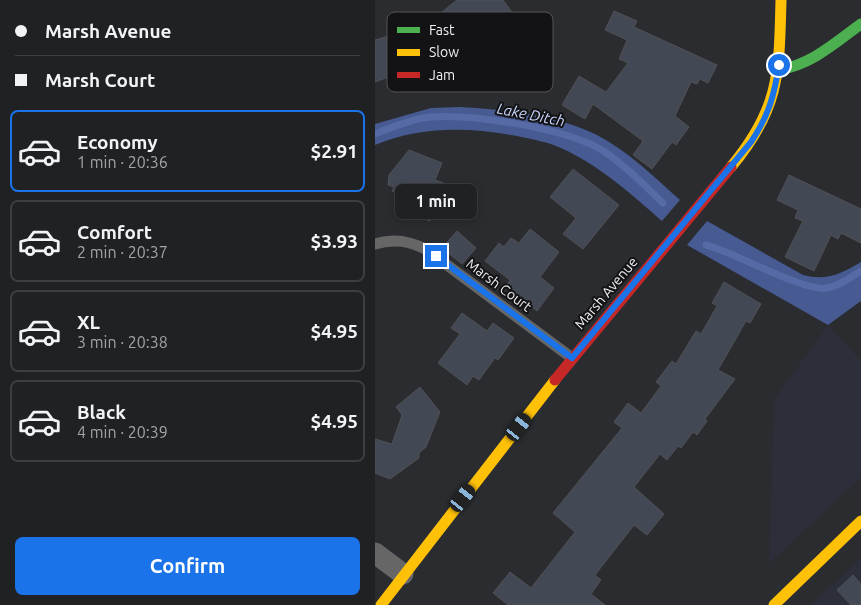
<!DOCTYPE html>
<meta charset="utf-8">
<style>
:root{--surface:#202123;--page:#28292b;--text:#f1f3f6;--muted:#a2a3a6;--line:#3d3e41;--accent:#1a73e8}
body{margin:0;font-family:Ubuntu,sans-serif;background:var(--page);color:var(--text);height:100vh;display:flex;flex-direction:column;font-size:19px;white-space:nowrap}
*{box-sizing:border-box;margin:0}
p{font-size:16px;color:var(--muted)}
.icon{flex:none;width:28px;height:28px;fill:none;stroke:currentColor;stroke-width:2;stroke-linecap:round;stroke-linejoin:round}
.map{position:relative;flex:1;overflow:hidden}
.sheet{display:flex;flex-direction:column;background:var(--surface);width:375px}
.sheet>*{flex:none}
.hud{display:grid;align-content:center;height:110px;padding:0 15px;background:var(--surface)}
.end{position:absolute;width:22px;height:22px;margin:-11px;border:6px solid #1a73e8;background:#fff;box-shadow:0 0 0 2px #fff}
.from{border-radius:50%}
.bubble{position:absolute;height:35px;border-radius:8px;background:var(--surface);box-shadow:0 2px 8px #0003,0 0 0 1px var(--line);font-size:16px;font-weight:700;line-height:35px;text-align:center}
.car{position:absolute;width:15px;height:30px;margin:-15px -8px;border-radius:6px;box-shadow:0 0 4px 1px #0007;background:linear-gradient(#222 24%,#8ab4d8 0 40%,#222 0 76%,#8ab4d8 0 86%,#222 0)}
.hud b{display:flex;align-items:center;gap:18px;height:48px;font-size:19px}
.hud b+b{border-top:1px solid var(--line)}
.hud i{width:12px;height:12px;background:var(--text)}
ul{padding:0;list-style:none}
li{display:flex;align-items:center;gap:15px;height:82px;margin:0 10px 8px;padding:0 5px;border:2px solid var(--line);border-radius:8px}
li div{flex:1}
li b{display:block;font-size:19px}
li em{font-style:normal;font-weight:700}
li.on{border-color:var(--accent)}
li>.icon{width:45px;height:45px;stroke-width:1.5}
.cta{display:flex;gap:10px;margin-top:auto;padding:10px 15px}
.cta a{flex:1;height:58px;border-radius:8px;background:var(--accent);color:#fff;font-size:20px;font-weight:700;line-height:58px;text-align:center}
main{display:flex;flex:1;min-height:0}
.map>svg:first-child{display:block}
</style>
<main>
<section class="sheet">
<div class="hud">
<b><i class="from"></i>Marsh Avenue</b>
<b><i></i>Marsh Court</b>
</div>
<ul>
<li class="on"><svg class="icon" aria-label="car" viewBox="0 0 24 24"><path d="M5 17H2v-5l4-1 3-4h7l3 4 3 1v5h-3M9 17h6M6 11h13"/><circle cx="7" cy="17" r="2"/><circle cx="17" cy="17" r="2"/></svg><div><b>Economy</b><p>1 min · 20:36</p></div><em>$2.91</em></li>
<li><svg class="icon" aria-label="car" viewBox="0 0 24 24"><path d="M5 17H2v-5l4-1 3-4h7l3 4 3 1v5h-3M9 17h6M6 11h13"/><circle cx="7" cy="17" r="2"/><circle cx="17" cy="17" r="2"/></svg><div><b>Comfort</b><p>2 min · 20:37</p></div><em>$3.93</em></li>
<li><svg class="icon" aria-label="car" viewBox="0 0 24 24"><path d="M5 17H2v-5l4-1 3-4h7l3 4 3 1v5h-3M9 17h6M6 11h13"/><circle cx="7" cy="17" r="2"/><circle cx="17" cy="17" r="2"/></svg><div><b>XL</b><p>3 min · 20:38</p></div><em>$4.95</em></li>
<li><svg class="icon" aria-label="car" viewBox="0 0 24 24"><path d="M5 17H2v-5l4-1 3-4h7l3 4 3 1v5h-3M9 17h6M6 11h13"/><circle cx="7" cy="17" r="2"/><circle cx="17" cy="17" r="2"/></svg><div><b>Black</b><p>4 min · 20:39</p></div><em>$4.95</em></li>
</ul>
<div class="cta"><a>Confirm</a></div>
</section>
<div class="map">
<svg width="486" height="605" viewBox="0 0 486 605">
<rect width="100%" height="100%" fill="#2a2c2f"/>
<path fill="#2c2f39" d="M453,325L486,361V478L394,563L399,400Z
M486,558V605H436Z"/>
<path fill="#475a91" d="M85,107C130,110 178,114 220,134C252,150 278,176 305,200L287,221C256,194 224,165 186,148C173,142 156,139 142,136C94,127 46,126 0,145V124L56,108Z
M332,221L428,275C453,281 465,274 486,262V301L453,325L312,245Z"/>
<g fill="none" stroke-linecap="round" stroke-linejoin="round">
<path stroke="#566aa5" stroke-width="7" d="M0,134C17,127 37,119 55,117C99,114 193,128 230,152C251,166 269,185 288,203
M331,245C359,252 431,293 452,288C464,286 475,278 486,271"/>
</g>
<path fill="#434855" stroke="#505154" d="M82,0H128L139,15L108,38L117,51L98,65L62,16Z
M239,11L262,21L259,27L342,65L333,83L325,79L322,84L316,82L300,116L314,127L301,145L297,142L277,169L258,155L268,141L218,104L210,119L187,105L204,76L231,92L253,63L244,59L252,40L230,30Z
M24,33L37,68L0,82V40Z
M34,150L67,163L60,180L69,183L55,221L29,211L34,197L17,191L19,187L13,185L14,175Z
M198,169L244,205L208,249L188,234L201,218L175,197Z
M414,175L486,209V243L466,233L463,239L456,235L439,271L410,257L428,221L420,218L423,210L402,200Z
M155,229L184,252L165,277L179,288L162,311L131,287L135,280L110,261L124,243L129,247L136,238L144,243Z
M82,231L101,248L87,264L67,248Z
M349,282L386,304L375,323L371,321L343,370L360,379L330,419L332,421L322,435L318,432L306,448L303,446L292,460L285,454L259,487L289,514L272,535L259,525L220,575L226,580L216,594L230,605H133L118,593L135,572L156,588L200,532L178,513L247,428L239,422L253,403L266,413L286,386L281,382L297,361L301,364L321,331L326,334L342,306L337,303Z
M87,313L112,331L118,323L139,338L123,360L120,358L104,380L98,376L92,385L63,363L85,334L76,328Z
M45,387L65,412L51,447L44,453V458L15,479L0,473V439L17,444L27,415L21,407Z
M478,575L486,584V605H476L462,590Z"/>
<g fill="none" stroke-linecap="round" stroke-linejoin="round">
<path stroke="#666667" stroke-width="11" d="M0,244C19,238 35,241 52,250L197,358"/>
<path stroke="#666667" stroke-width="21" d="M0,553L28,574"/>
<path stroke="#4caf50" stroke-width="11" d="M403,70C436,65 460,43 486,24"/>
<path stroke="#ffc107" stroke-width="11" d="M356,167C405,108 404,74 406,0
M6,605L180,380
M399,605L486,521"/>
<path stroke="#c62828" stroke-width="11" d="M180,380L356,167"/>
</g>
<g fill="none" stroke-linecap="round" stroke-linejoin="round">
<path stroke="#1a73e8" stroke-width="6" d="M61,256L197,358L376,142C394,115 399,96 404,65"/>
</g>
<g text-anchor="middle" stroke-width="4" stroke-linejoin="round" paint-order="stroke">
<g font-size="14" fill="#eff0f4" stroke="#131316">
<text transform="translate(124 285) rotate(37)" y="5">Marsh Court</text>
<text transform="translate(231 293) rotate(-50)" y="5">Marsh Avenue</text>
</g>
<g font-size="15" font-style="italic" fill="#cbd9fe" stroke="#131316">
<text transform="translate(156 115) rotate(11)" y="5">Lake Ditch</text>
</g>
</g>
<rect x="12" y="12" width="166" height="80" rx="8" fill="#131316" stroke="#555559" stroke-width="1"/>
<rect x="22" y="27" width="23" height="6" fill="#4caf50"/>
<rect x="22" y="49" width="23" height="7" fill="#ffc107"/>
<rect x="22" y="72" width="23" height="6" fill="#c62828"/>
<g font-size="14" fill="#eff0f4">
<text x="54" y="35">Fast</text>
<text x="54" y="57">Slow</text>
<text x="54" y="80">Jam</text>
</g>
</svg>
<i class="end from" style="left:404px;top:65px"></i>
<i class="end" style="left:61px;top:256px"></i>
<div class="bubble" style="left:20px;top:184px;width:82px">1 min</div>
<i class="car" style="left:144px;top:427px;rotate:38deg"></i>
<i class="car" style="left:88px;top:498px;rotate:38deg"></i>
</div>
</main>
